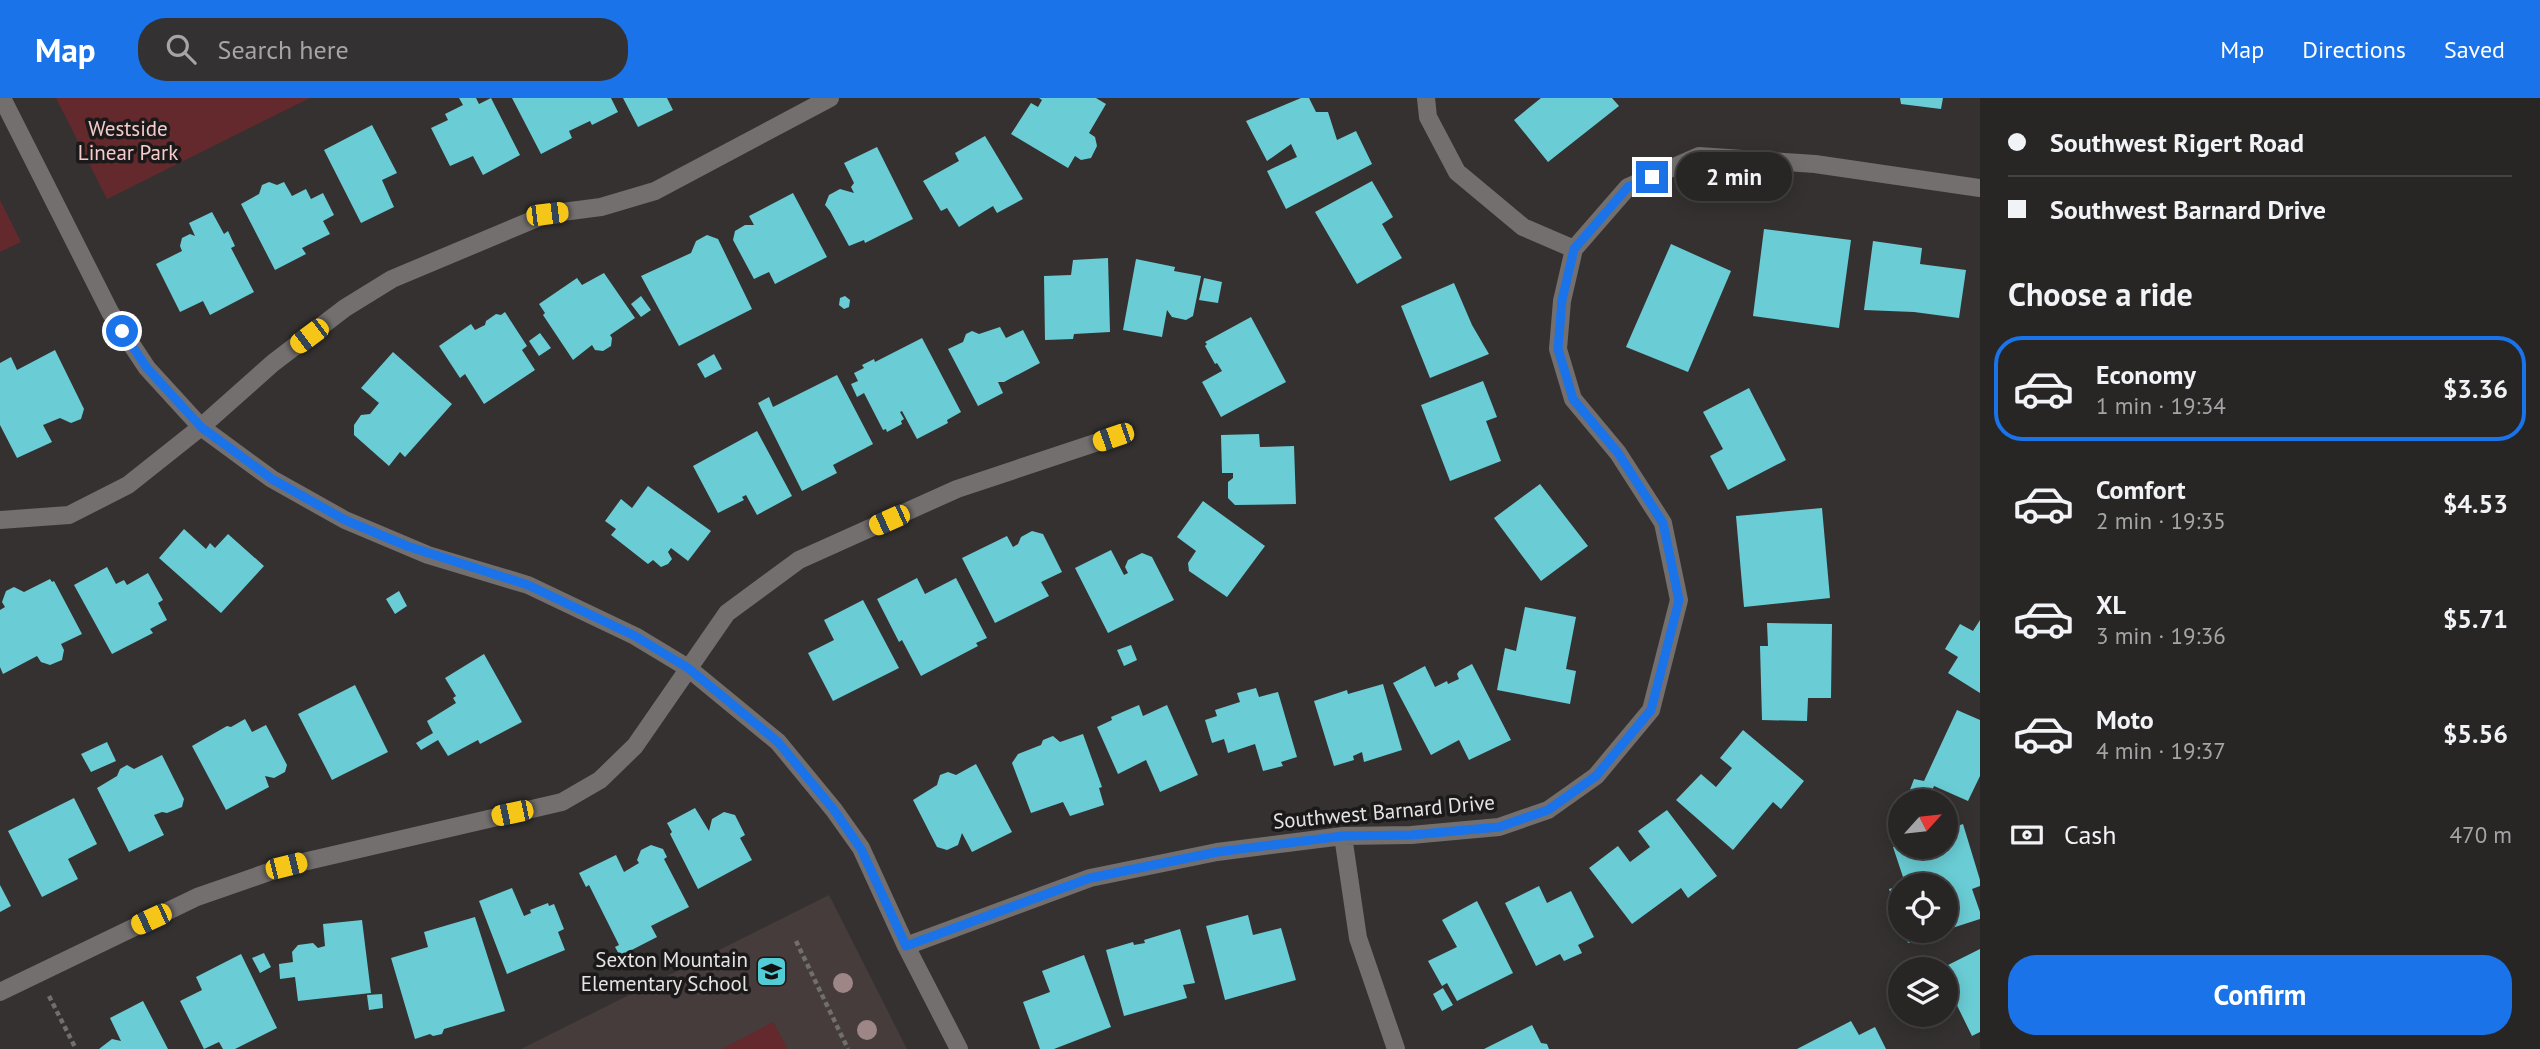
<!DOCTYPE html>
<meta charset="utf-8">
<style>
:root{--surface:#282525;--page:#343132;--text:#f1f3f6;--muted:#a5a5a7;--line:#444242;--accent:#1a73e8}
body{margin:0;font-family:"PT Sans",sans-serif;background:var(--page);color:var(--text);height:100vh;display:flex;flex-direction:column;font-size:26px;white-space:nowrap}
*{box-sizing:border-box;margin:0}
p{font-size:23px;color:var(--muted)}
.icon{flex:none;width:38px;height:38px;fill:none;stroke:currentColor;stroke-width:2;stroke-linecap:round;stroke-linejoin:round}
.map{position:relative;flex:1;overflow:hidden}
.side{display:flex;flex-direction:column;background:var(--surface);width:560px}
.side>*{flex:none}
.top-card{display:grid;align-content:center;height:154px;padding:0 28px;background:var(--surface)}
.needle{width:46px;rotate:63deg}
.buttons{position:absolute;left:1888px;top:691px;display:grid;gap:14px}
.buttons a{display:grid;place-items:center;width:70px;height:70px;border-radius:50%;background:var(--surface);box-shadow:0 4px 18px #0003,0 0 0 2px var(--line);font-size:35px}
.end{position:absolute;width:32px;height:32px;margin:-16px;border:9px solid #1a73e8;background:#fff;box-shadow:0 0 0 4px #fff}
.from{border-radius:50%}
.bubble{position:absolute;height:49px;border-radius:24px;background:var(--surface);box-shadow:0 4px 18px #0003,0 0 0 2px var(--line);font-size:23px;font-weight:700;line-height:49px;text-align:center}
.car{position:absolute;width:21px;height:42px;margin:-21px -10px;border-radius:9px;box-shadow:0 0 5px 2px #0007;background:linear-gradient(#f5c518 24%,#345 0 40%,#f5c518 0 76%,#345 0 86%,#f5c518 0)}
.top-card b{display:flex;align-items:center;gap:24px;height:66px;font-size:26px}
.top-card b+b{border-top:2px solid var(--line)}
.top-card i{width:18px;height:18px;background:var(--text)}
ul{padding:0;list-style:none}
li{display:flex;align-items:center;gap:21px;height:105px;margin:0 14px 10px;padding:0 14px;border:4px solid transparent;border-radius:28px}
li div{flex:1}
li b{display:block;font-size:26px}
li em{font-style:normal;font-weight:700}
li.active{border-color:var(--accent)}
li>.icon{width:63px;height:63px;stroke-width:1.5}
h2{padding:0 28px;font-size:32px;line-height:84px}
.pay{display:flex;align-items:center;gap:18px;height:77px;padding:0 28px;font-size:26px}
.pay p{margin-inline-start:auto}
.button{display:flex;gap:14px;margin-top:auto;padding:14px 28px}
.button a{flex:1;height:80px;border-radius:28px;background:var(--accent);color:#fff;font-size:28px;font-weight:700;line-height:80px;text-align:center}
header{display:flex;align-items:center;gap:42px;box-sizing:border-box;height:98px;padding:0 35px;background:var(--accent);color:#fff}
header strong{font-size:33px}
nav{display:flex;gap:38px;margin-inline-start:auto;font-size:24px}
.search{width:490px;height:63px;background:var(--page);display:flex;align-items:center;gap:18px;box-sizing:border-box;padding:0 24px;border-radius:28px;color:var(--muted);font-size:26px}
main{display:flex;flex:1;min-height:0}
.map>svg:first-child{display:block}
</style>
<header>
<strong>Map</strong>
<div class="search"><svg class="icon" aria-label="search" viewBox="0 0 24 24"><circle cx="10" cy="10" r="6"/><path d="M15 15l6 6"/></svg>Search here</div>
<nav><a>Map</a><a>Directions</a><a>Saved</a></nav>
</header>
<main>
<div class="map">
<svg width="1980" height="951" viewBox="0 0 1980 951">
<rect width="100%" height="100%" fill="#353131"/>
<path fill="#463c3c" d="M829,797L907,951H521Z"/>
<path fill="#63292d" d="M56,0H310L107,101Z
M0,102L21,144L0,154Z
M773,924L788,951H722Z"/>
<path fill="#6acdd5" d="M459,0H476L479,6L491,0L520,57L483,77L473,58L450,68L431,30L448,22L445,16L463,7Z
M512,0H611L618,14L592,27L590,23L569,33L572,40L541,56Z
M623,0H667L673,12L638,29Z
M1039,0H1096L1106,6L1089,35L1095,39L1097,48L1091,60L1081,62L1075,58L1068,70L1011,36L1031,5L1038,9L1042,2Z
M1301,0H1309L1316,14H1328L1337,42L1356,33L1372,66L1286,111L1267,73L1297,59L1291,46L1267,63L1246,23Z
M1541,0H1612L1619,8L1548,64L1514,22Z
M1900,0H1943L1941,11L1901,6Z
M372,27L397,75L382,82L394,109L361,125L324,52Z
M985,38L1023,101L997,115L993,108L959,129L947,110L941,113L923,83L959,63L955,55Z
M877,49L913,121L865,145L864,142L849,148L830,113L825,107L829,97L840,91L854,95L851,89L854,85L844,65Z
M1372,83L1393,119L1382,126L1402,160L1357,186L1315,114Z
M269,84L277,87L284,84L292,98L306,91L311,101L323,95L334,117L323,123L330,136L302,150L306,156L275,172L241,106L259,96L262,87Z
M793,95L827,159L775,186L769,174L754,181L733,142L735,133L745,127H754L749,118Z
M212,114L224,136L228,133L235,148L231,150L254,194L210,217L203,203L180,214L156,166L182,153L180,148L182,140L190,136L195,138L189,125Z
M1764,131L1851,142L1839,230L1753,218Z
M707,137L718,141L752,211L679,248L641,178L691,155L696,143Z
M1873,143L1922,150L1920,166L1966,172L1959,220L1914,214L1864,212Z
M1671,146L1731,173L1688,274L1626,249Z
M1108,160L1110,234L1074,236L1073,241L1045,242L1044,178L1071,177L1073,162Z
M1136,161L1175,169L1174,173L1201,178L1193,218L1186,222L1172,219L1167,212L1162,239L1123,232Z
M604,175L635,220L610,237L612,240L611,248L603,253L595,252L592,247L573,262L543,217L545,215L539,206L577,180L582,187Z
M1204,180L1222,184L1218,205L1199,202Z
M1454,185L1472,227L1489,256L1430,280L1401,208Z
M641,198L651,212L641,219L631,206Z
M845,198L850,202L849,209L844,211L839,207L840,200Z
M505,214L527,248L522,252L535,272L484,306L465,276L460,280L439,248L471,226L475,232L485,227L486,223L496,216L501,217Z
M1251,219L1286,284L1221,319L1202,284L1222,273L1217,265L1215,266L1205,248L1207,246L1205,244Z
M1000,229L1006,240L1023,232L1040,265L1004,284H998L1003,295L978,308L948,251L963,244L966,236L972,233L979,236Z
M540,235L551,250L539,258L529,243Z
M922,240L961,314L947,322L948,325L917,341L902,313L900,314L904,321L901,323L902,326L887,334L886,331L883,332L864,295L857,299L851,286L858,283L854,275L864,270L862,267L874,261L875,264Z
M55,252L84,311L81,321L71,325L60,320L43,327L52,344L17,360L0,327V265L11,259L17,272Z
M393,254L452,306L405,359L400,354L389,368L354,337V327L361,317L370,316L379,305L361,290Z
M714,256L722,271L705,280L697,266Z
M837,277L873,346L833,367L837,375L802,393L758,305L769,299L773,309Z
M1483,283L1497,319L1486,323L1501,363L1450,383L1421,307Z
M1749,290L1786,362L1728,392L1710,358L1723,351L1703,314Z
M757,333L792,398L757,417L746,397L742,399L744,402L718,415L693,368Z
M1259,336L1260,349L1294,348L1296,406L1235,407L1228,400V384L1233,380V375H1222L1221,337Z
M1540,386L1588,448L1541,483L1494,420Z
M648,388L711,433L688,463L671,450L668,454L672,461L668,466L661,469L653,462L648,466L611,437L616,431L605,423L621,401L632,410Z
M1203,403L1265,448L1227,499L1189,473L1188,465L1196,453L1177,439Z
M1822,410L1830,500L1744,509L1736,418Z
M184,431L206,451L210,445L215,450L228,436L264,468L221,515L159,460Z
M1032,433L1043,436L1062,474L1041,484L1049,498L995,525L962,460L1007,438L1013,449L1018,446L1021,439Z
M1111,452L1124,477L1128,475L1125,469L1128,462L1142,455L1152,459L1174,502L1108,535L1075,470Z
M107,469L116,486L124,482L127,487L148,475L163,502L158,505L167,522L150,531L153,535L112,556L74,487Z
M917,480L925,496L956,480L987,540L976,545L978,548L921,578L902,542L899,544L877,501Z
M50,481L52,484L54,483L82,536L61,546L64,552L62,562L50,567L41,564L37,558L3,576L0,569V512L5,509L2,504L6,493L14,489L24,494Z
M399,493L407,508L395,516L386,501Z
M863,502L899,570L833,603L808,555L834,542L824,522Z
M1525,509L1576,519L1566,571L1576,573L1570,606L1497,592L1505,550L1516,553Z
M1980,522V595L1948,575L1958,559L1945,551L1960,526L1973,533Z
M1767,525L1832,526L1831,600H1808L1807,623L1762,622L1760,548H1768Z
M1131,547L1137,562L1124,568L1117,552Z
M484,556L522,624L480,646L478,642L448,658L438,642L421,652L416,645L433,635L427,623L456,605L453,600L456,598L445,580Z
M1472,566L1511,642L1469,662L1459,642L1431,657L1393,585L1425,568L1435,589L1447,583L1448,586L1459,581L1457,576L1459,573Z
M1383,586L1402,652L1364,664L1362,654L1353,658L1354,662L1334,668L1314,603L1347,592L1348,596Z
M355,587L388,654L332,682L298,616Z
M1256,590L1259,599L1278,594L1297,659L1281,664L1283,668L1263,673L1255,646L1228,655L1224,641L1212,645L1205,622L1217,618L1215,612L1240,604L1237,595Z
M1139,607L1143,618L1167,607L1198,677L1160,694L1146,662L1118,676L1097,629L1112,622L1111,619Z
M1957,612L1980,622V678L1968,703L1934,688L1927,704L1908,697L1914,681L1924,683Z
M245,621L252,634L266,627L287,667L285,674L274,680L265,678L269,689L226,712L192,648L227,628L231,629Z
M1743,632L1804,683L1781,711L1773,704L1733,752L1676,702L1701,676L1716,689L1732,670L1720,660Z
M1083,636L1102,689L1099,690L1104,707L1070,718L1063,704L1031,715L1012,665L1018,656L1041,647L1043,642L1053,638L1060,644Z
M107,644L116,663L91,674L81,656Z
M162,657L184,701L182,709L167,715L162,714L154,717L164,737L129,754L97,690L117,678L120,671L127,667L134,671Z
M976,666L1012,734L972,754L962,735L958,747L947,752L937,749L913,702L937,687L940,677L948,674L956,677Z
M74,700L97,746L68,761L78,781L42,799L8,733Z
M695,710L709,733L712,721L724,714L735,717L745,737L740,740L752,762L698,791L670,736L672,734L667,725Z
M1667,712L1717,778L1688,800L1681,790L1632,826L1589,770L1618,748L1630,764L1650,749L1638,733Z
M1963,726L1980,782V788L1972,791L1980,814V821L1946,832V788H1906L1893,749L1900,746V749H1946V732Z
M651,747L663,751L667,759L664,761L689,809L651,828L657,839L620,858L615,849L619,847L589,787L586,789L579,775L616,757L624,774L639,765L637,762L641,752Z
M0,787L11,808L0,814Z
M1539,788L1547,805L1571,793L1594,839L1578,847L1582,855L1564,863L1560,856L1536,868L1505,805Z
M1900,788V823L1889,791Z
M512,790L524,818L531,815L530,812L548,805L549,808L554,806L564,831L558,834L565,852L507,876L479,803Z
M1477,803L1513,875L1457,903L1447,885L1442,888L1428,863L1457,849L1442,822Z
M1248,817L1253,837L1281,830L1296,882L1225,902L1206,828Z
M475,819L505,913L444,931L442,936L433,938L430,936L415,941L391,860L428,849L424,834Z
M362,822L371,895L298,903L295,879L280,881L279,866L293,864L292,854L298,847L313,845L318,850L325,848L323,826Z
M1180,831L1195,885L1183,887L1187,900L1124,918L1106,852L1133,844L1134,847L1145,845L1144,842Z
M1904,833H1942L1943,834L1908,845Z
M1980,851V934L1972,938L1946,885V872H1938Z
M264,855L271,869L260,875L252,860Z
M241,856L277,930L235,951H223L219,944L204,951L180,903L202,892L196,879Z
M1084,857L1111,929L1054,951H1040L1023,904L1050,894L1042,873Z
M1443,890L1453,907L1442,913L1433,896Z
M382,896L383,910L369,912L367,897Z
M143,903L168,951H99L112,941L121,943L110,920Z
M1851,923L1859,937L1875,929L1886,951H1797Z
M1532,927L1541,945L1547,946L1549,951H1484Z"/>
<g fill="none" stroke-linecap="round" stroke-linejoin="round">
<path stroke="#716e6e" stroke-width="4.5" stroke-dasharray="5 3.5" stroke-linecap="butt" d="M796,843L848,951
M49,898L76,951"/>
<path stroke="#736f6f" stroke-width="18" d="M2,0L110,214L147,270L201,329L272,381L345,422L428,457L528,487L635,538L688,570L778,644L834,712L861,750L906,848L959,951
M1426,0L1428,19L1457,74L1523,129L1574,151
M0,422L69,417L128,387L201,329L273,265L345,210L392,181L547,116L601,109L655,93L830,0
M1343,738L1358,840L1396,951
M906,848L1090,780L1217,754L1343,738L1411,737L1499,729L1548,712L1596,678L1651,612L1679,502L1663,425L1618,355L1573,301L1558,251L1562,203L1574,151L1628,89L1699,58L1815,66L1980,90
M0,894L197,799L286,768L562,704L600,682L635,648L727,515L799,462L957,391L1113,339"/>
</g>
<g fill="#9f8686">
<circle cx="843" cy="885" r="10"/>
<circle cx="867" cy="932" r="10"/>
</g>
<g fill="none" stroke-linecap="round" stroke-linejoin="round">
<path stroke="#1a73e8" stroke-width="9" d="M122,233L147,270L201,329L272,381L345,422L407,448L528,487L635,538L688,570L778,644L834,712L861,751L906,848L1090,780L1217,754L1343,738L1411,737L1499,729L1548,712L1596,678L1651,612L1679,502L1663,425L1618,355L1573,301L1558,251L1562,202L1574,151L1628,89L1652,79"/>
</g>
<defs>
<symbol id="school-square" viewBox="-11 -11 22 22"><rect x="-9" y="-9" width="18" height="18" rx="4" fill="#52ccd5" stroke="#1b1919"/><path d="M0-5L7-2L0 1L-7-2ZM-4 1L0 2.5L4 1V4Q0 6-4 4Z" fill="#111"/></symbol>
</defs>
<g fill-rule="evenodd">
<use href="#school-square" x="754" y="856" width="35" height="35"/>
</g>
<g text-anchor="middle" stroke-width="7" stroke-linejoin="round" paint-order="stroke">
<g font-size="21" fill="#f6cbcb" stroke="#1b1919">
<text x="128" y="38">Westside<tspan x="128" dy="24">Linear Park</tspan></text>
</g>
<g font-size="21" fill="#e5e3e3" stroke="#1b1919">
<text transform="translate(1384 714) rotate(-5)" y="7">Southwest Barnard Drive</text>
</g>
<g font-size="21" fill="#e5e3e3" stroke="#1b1919" text-anchor="end">
<text x="748" y="869">Sexton Mountain<tspan x="748" dy="24">Elementary School</tspan></text>
</g>
</g>
</svg>
<div class="buttons">
<a><svg class="needle" viewBox="-14 -14 28 28"><path d="M0-13l5 13h-10z" fill="#e53935"/><path d="M0 13l5-13h-10z" fill="#a5a5a7"/></svg></a>
<a><svg class="icon" aria-label="locate" viewBox="0 0 24 24"><circle cx="12" cy="12" r="6"/><path d="M12 2v4M12 18v4M2 12h4M18 12h4"/></svg></a>
<a><svg class="icon" aria-label="layers" viewBox="0 0 24 24"><path d="M12 4l9 5-9 5-9-5zM3 14l9 5 9-5"/></svg></a>
</div>
<i class="end from" style="left:122px;top:233px"></i>
<i class="end" style="left:1652px;top:79px"></i>
<div class="bubble" style="left:1676px;top:54px;width:116px">2 min</div>
<i class="car" style="left:547px;top:116px;rotate:83deg"></i>
<i class="car" style="left:309px;top:238px;rotate:233deg"></i>
<i class="car" style="left:1113px;top:339px;rotate:251deg"></i>
<i class="car" style="left:889px;top:422px;rotate:246deg"></i>
<i class="car" style="left:512px;top:715px;rotate:258deg"></i>
<i class="car" style="left:286px;top:768px;rotate:76deg"></i>
<i class="car" style="left:151px;top:821px;rotate:245deg"></i>
</div>
<section class="side">
<div class="top-card">
<b><i class="from"></i>Southwest Rigert Road</b>
<b><i></i>Southwest Barnard Drive</b>
</div>
<h2>Choose a ride</h2>
<ul>
<li class="active"><svg class="icon" aria-label="car" viewBox="0 0 24 24"><path d="M5 17H2v-5l4-1 3-4h7l3 4 3 1v5h-3M9 17h6M6 11h13"/><circle cx="7" cy="17" r="2"/><circle cx="17" cy="17" r="2"/></svg><div><b>Economy</b><p>1 min · 19:34</p></div><em>$3.36</em></li>
<li><svg class="icon" aria-label="car" viewBox="0 0 24 24"><path d="M5 17H2v-5l4-1 3-4h7l3 4 3 1v5h-3M9 17h6M6 11h13"/><circle cx="7" cy="17" r="2"/><circle cx="17" cy="17" r="2"/></svg><div><b>Comfort</b><p>2 min · 19:35</p></div><em>$4.53</em></li>
<li><svg class="icon" aria-label="car" viewBox="0 0 24 24"><path d="M5 17H2v-5l4-1 3-4h7l3 4 3 1v5h-3M9 17h6M6 11h13"/><circle cx="7" cy="17" r="2"/><circle cx="17" cy="17" r="2"/></svg><div><b>XL</b><p>3 min · 19:36</p></div><em>$5.71</em></li>
<li><svg class="icon" aria-label="car" viewBox="0 0 24 24"><path d="M5 17H2v-5l4-1 3-4h7l3 4 3 1v5h-3M9 17h6M6 11h13"/><circle cx="7" cy="17" r="2"/><circle cx="17" cy="17" r="2"/></svg><div><b>Moto</b><p>4 min · 19:37</p></div><em>$5.56</em></li>
</ul>
<div class="pay"><svg class="icon" aria-label="cash" viewBox="0 0 24 24"><path d="M3 7h18v10H3z"/><circle cx="12" cy="12" r="2"/></svg>Cash<p>470 m</p></div>
<div class="button"><a>Confirm</a></div>
</section>
</main>
